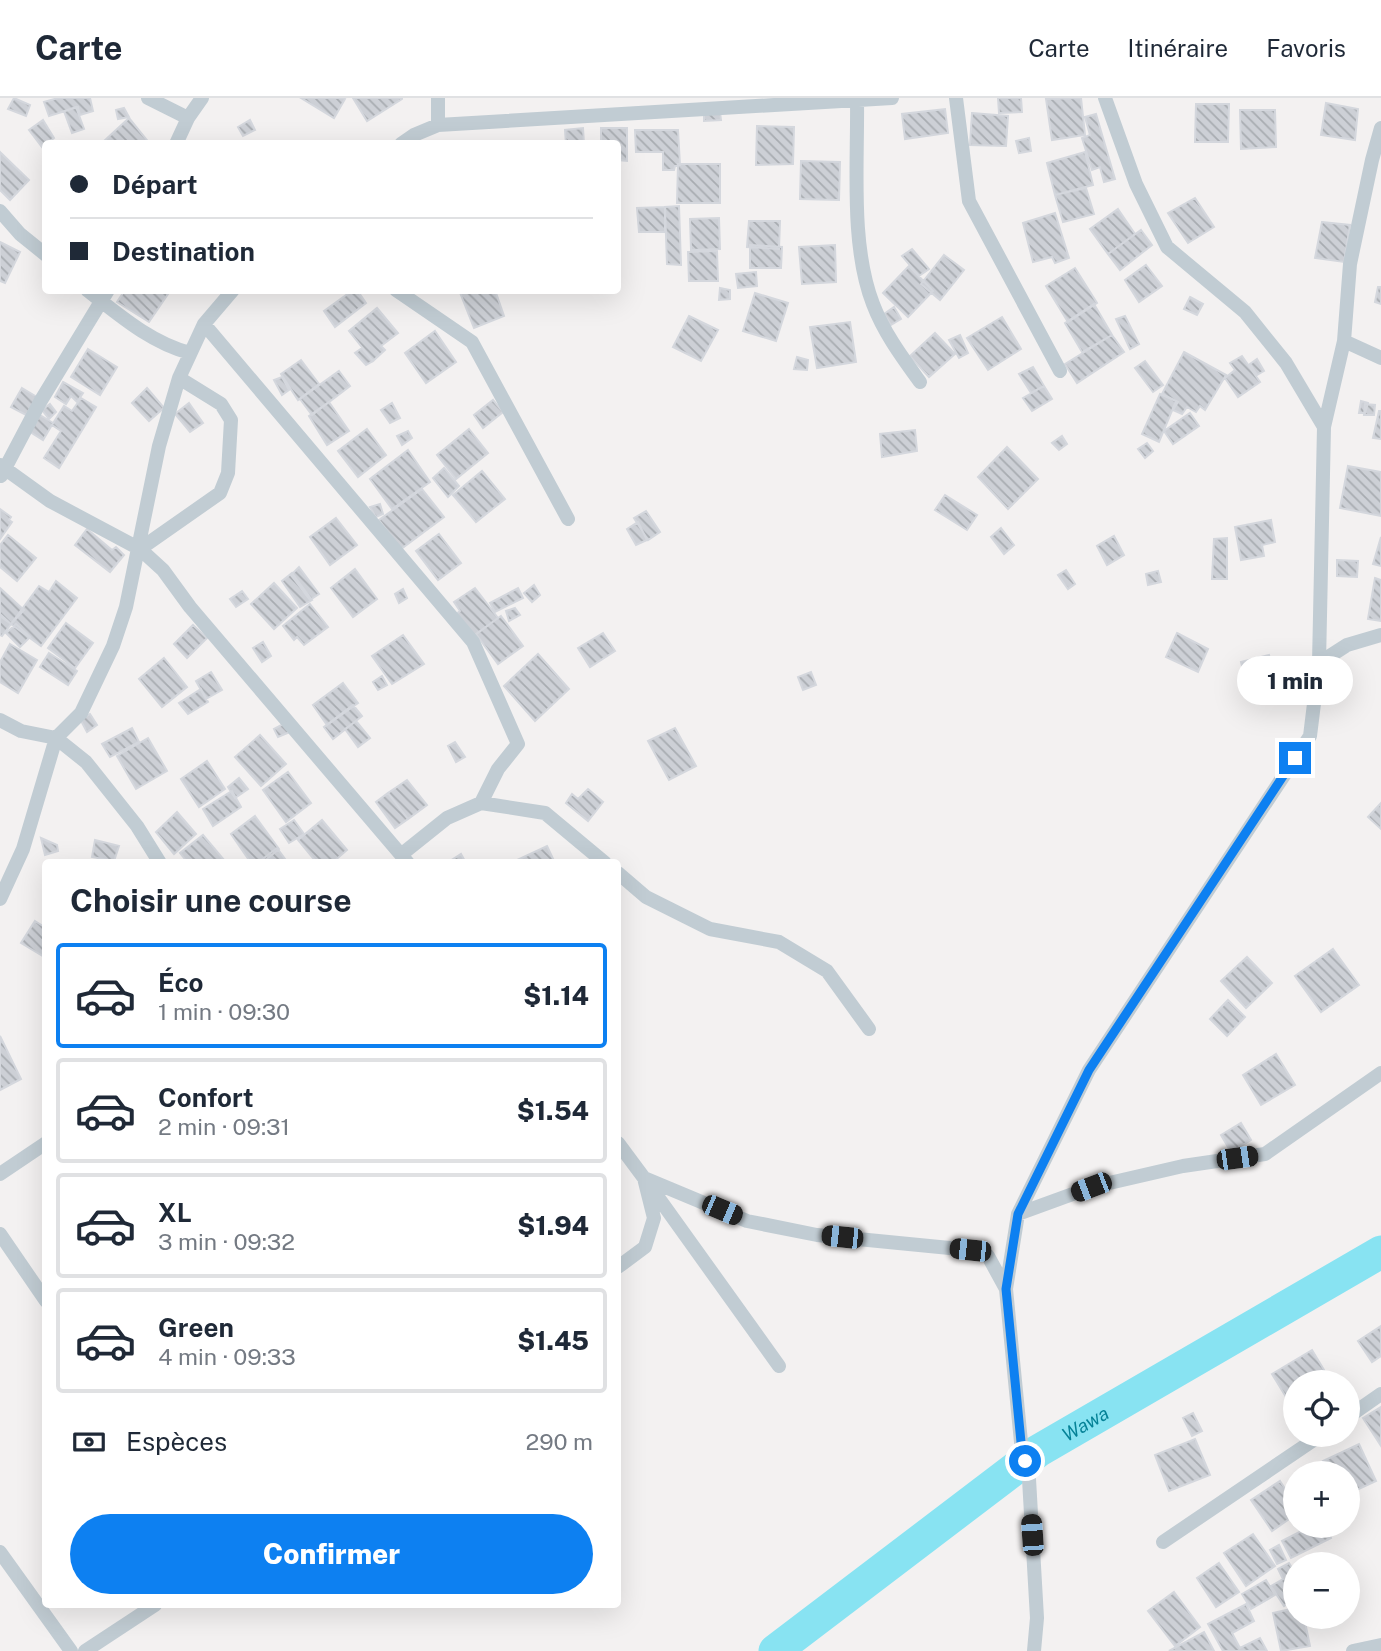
<!DOCTYPE html>
<html lang="fr">
<meta charset="utf-8">
<style>
:root{--surface:#fff;--page:#f6f6f7;--text:#1f2937;--muted:#747a83;--line:#e0e1e3;--accent:#0d80f1}
body{margin:0;font-family:"Public Sans",sans-serif;background:var(--page);color:var(--text);height:100vh;display:flex;flex-direction:column;font-size:26px;white-space:nowrap}
*{box-sizing:border-box;margin:0}
p{font-size:23px;color:var(--muted)}
.icon{flex:none;width:38px;height:38px;fill:none;stroke:currentColor;stroke-width:2;stroke-linecap:round;stroke-linejoin:round}
.map{position:relative;flex:1;overflow:hidden}
.side{position:absolute;left:42px;top:761px;width:579px;height:749px;display:flex;flex-direction:column;background:var(--surface);border-radius:7px;box-shadow:0 7px 28px #0002}
.side>*{flex:none}
.top-card{position:absolute;left:42px;top:42px;width:579px;height:154px;border-radius:7px;box-shadow:0 7px 28px #0002;display:grid;align-content:center;height:154px;padding:0 28px;background:var(--surface)}
.controls{position:absolute;left:1283px;top:1272px;display:grid;gap:14px}
.controls a{display:grid;place-items:center;width:77px;height:77px;border-radius:50%;background:var(--surface);box-shadow:0 7px 28px #0002;font-size:35px}
.end{position:absolute;width:32px;height:32px;margin:-16px;border:9px solid #0d80f1;background:#fff;box-shadow:0 0 0 4px #fff}
.from{border-radius:50%}
.bubble{position:absolute;height:49px;border-radius:24px;background:var(--surface);box-shadow:0 7px 28px #0002;font-size:23px;font-weight:800;line-height:49px;text-align:center}
.car{position:absolute;width:21px;height:42px;margin:-21px -10px;border-radius:9px;box-shadow:0 0 5px 2px #0007;background:linear-gradient(#222 24%,#8ab4d8 0 40%,#222 0 76%,#8ab4d8 0 86%,#222 0)}
.top-card b{display:flex;align-items:center;gap:24px;height:66px;font-size:26px}
.top-card b+b{border-top:2px solid var(--line)}
.top-card i{width:18px;height:18px;background:var(--text)}
ul{padding:0;list-style:none}
li{display:flex;align-items:center;gap:21px;height:105px;margin:0 14px 10px;padding:0 14px;border:4px solid var(--line);border-radius:7px}
li div{flex:1}
li b{display:block;font-size:26px}
li em{font-style:normal;font-weight:800}
li.current{border-color:var(--accent)}
li>.icon{width:63px;height:63px;stroke-width:1.5}
h2{padding:0 28px;font-size:32px;line-height:84px}
.pay{display:flex;align-items:center;gap:18px;height:77px;padding:0 28px;font-size:26px}
.pay p{margin-inline-start:auto}
.primary-button{display:flex;gap:14px;margin-top:auto;padding:14px 28px}
.primary-button a{flex:1;height:80px;border-radius:42px;background:var(--accent);color:#fff;font-size:28px;font-weight:800;line-height:80px;text-align:center}
header{display:flex;align-items:center;gap:42px;box-sizing:border-box;height:98px;padding:0 35px;background:var(--surface);border-bottom:2px solid var(--line)}
header strong{font-size:33px}
nav{display:flex;gap:38px;margin-inline-start:auto;font-size:24px}
.map>svg:first-child{display:block}
</style>
<header>
<strong>Carte</strong>
<nav><a>Carte</a><a>Itinéraire</a><a>Favoris</a></nav>
</header>
<div class="map">
<svg width="1381" height="1553" viewBox="0 0 1381 1553">
<defs>
<pattern id="building-back-hatch" width="6" height="6" patternUnits="userSpaceOnUse" patternTransform="scale(1.75)"><rect width="6" height="6" fill="#cdd0d6"/><path d="M-1 5l2 2M0 0l6 6M5-1l2 2" fill="none" stroke="#a8acb1"/></pattern>
</defs>
<rect width="100%" height="100%" fill="#f3f1f1"/>
<g fill="none" stroke-linecap="round" stroke-linejoin="round">
<path stroke="#88e3f2" stroke-width="33" id="s1" d="M775,1553L1038,1353L1381,1154"/>
</g>
<path fill="url(#building-back-hatch)" stroke="#d4d7dd" stroke-width="2" d="M14,0L30,7L26,18L8,11Z
M58,0H90L93,13L80,17L78,9L49,18L44,4Z
M301,0H343L345,1L334,20Z
M353,0H402V1L367,23Z
M998,0H1021L1022,14L999,15Z
M1081,0L1085,37L1052,42L1046,1Z
M1326,5L1358,11L1355,42L1321,37Z
M1196,6H1229L1228,44H1195Z
M76,9L84,31L72,35L64,13Z
M124,10L129,19L118,21L116,12Z
M945,11L948,35L905,41L902,16Z
M1240,12H1275L1276,49L1241,51Z
M720,14L721,22L704,23V17Z
M972,15L1008,18L1006,48L970,47Z
M1096,16L1115,81L1104,84L1100,69L1092,72L1082,40L1090,37L1085,19Z
M129,20L150,46H104L103,44Z
M43,22L54,40L42,49L29,32Z
M250,22L255,32L243,38L238,29Z
M757,28L794,29L793,66L756,67Z
M583,30L584,46H566L565,32Z
M601,30H627V63L618,62V46H601Z
M635,32H678L680,67L675,68L674,72H663V54H636Z
M1029,40L1031,53L1019,55L1016,43Z
M0,54L29,82L10,102L0,92Z
M1085,54L1093,87L1055,97L1047,65Z
M801,63L840,64L839,102L800,101Z
M678,66H720V105H677Z
M1086,90L1094,116L1063,124L1055,97Z
M1195,100L1214,129L1188,145L1168,115Z
M679,108L681,167L667,166L665,109Z
M665,109V134H639L637,110Z
M1118,111L1135,136L1108,156L1090,131Z
M1055,115L1069,160L1055,165L1052,159L1033,164L1023,125Z
M719,120L720,151L691,152L690,121Z
M749,123H780L779,151L747,149Z
M1322,124L1350,127L1344,164L1315,160Z
M1141,132L1152,147L1120,172L1108,156Z
M0,144L20,154L5,185L0,183Z
M750,147L782,149L781,170H750Z
M835,147L836,184L802,186L799,149Z
M912,151L929,171L919,178L902,158Z
M717,153L718,183H689L688,154Z
M944,157L964,172L940,202L921,186Z
M1146,167L1162,188L1139,204L1125,182Z
M909,168L933,193L908,219L883,195Z
M1075,170L1097,205L1068,224L1046,188Z
M756,174L757,188L738,190L736,176Z
M1378,189H1381V206L1375,204Z
M720,190L730,192V201L719,202Z
M125,192H162L168,196L149,224L117,204Z
M353,192H357L366,205L335,229L324,213Z
M459,192H495L504,218L474,230Z
M755,195L788,205L776,243L743,233Z
M1190,199L1203,206L1197,217L1184,211Z
M1094,206L1112,237L1082,254L1065,225Z
M894,209L901,221L891,227L884,216Z
M377,210L398,235L381,248L385,252L373,263L349,233Z
M689,218L718,232L701,263L673,249Z
M1125,218L1139,246L1130,251L1116,221Z
M1002,219L1021,251L988,272L967,240Z
M850,224L856,264L817,270L810,229Z
M435,233L456,264L426,285L405,255Z
M935,235L955,256L929,279L910,258Z
M960,237L968,255L959,260L949,242Z
M1112,237L1124,254L1077,285L1065,266Z
M362,250L373,263L366,267L355,255Z
M88,251L117,269L100,297L71,279Z
M1184,254L1226,277L1205,312L1200,308L1196,314L1187,309L1182,316L1173,312L1178,304L1162,296Z
M1242,258L1260,284L1238,299L1225,280L1235,272L1230,265Z
M797,259L808,262L807,272L794,271Z
M1257,261L1264,273L1257,277L1250,266Z
M301,262L319,286L298,302L281,276Z
M1145,263L1163,287L1153,294L1135,270Z
M1033,269L1044,288L1031,295L1019,276Z
M339,273L350,288L312,317L300,301Z
M282,279L289,292L282,297L274,282Z
M63,284L83,295L77,304L71,298L66,306L55,299Z
M1044,288L1052,301L1032,313L1023,300Z
M22,290L37,299L26,317L11,309Z
M147,290L164,310L149,323L132,305Z
M1160,296L1176,303L1159,344L1142,336Z
M81,300L96,309L59,370L44,360L61,333L52,327L64,308L72,313Z
M493,302L503,314L483,330L474,317Z
M1361,303L1368,305L1365,315H1359Z
M329,304L349,333L327,347L309,318Z
M189,305L203,325L190,334L175,316Z
M392,305L400,320L390,325L381,312Z
M50,306L56,314L49,321L42,312Z
M1365,306L1375,307L1374,317H1364Z
M1379,313H1381V341L1373,340Z
M1190,315L1199,328L1173,346L1164,333Z
M40,317L53,325L43,342L30,334Z
M367,331L386,357L358,379L338,353Z
M469,331L488,355L456,381L437,357Z
M915,332L917,353L882,359L880,336Z
M408,333L412,340L402,347L397,338Z
M1062,338L1067,346L1059,352L1052,345Z
M1147,345L1153,353L1145,360L1138,351Z
M1007,349L1038,381L1008,411L978,379Z
M408,352L430,384L392,411L370,381Z
M1348,368L1381,374V418L1340,410Z
M444,370L459,388L448,399L433,380Z
M482,373L505,401L476,424L453,397Z
M422,391L444,419L401,451L379,422Z
M945,397L977,417L967,432L935,412Z
M380,406L383,416L376,419L370,409Z
M0,411L11,419L9,422L12,424L0,441Z
M646,413L660,434L648,442L634,420Z
M336,420L357,447L330,467L310,439Z
M1271,422L1275,444L1262,447L1264,458L1241,462L1235,429Z
M638,424L647,442L636,447L627,431Z
M1001,430L1014,447L1004,456L991,439Z
M87,431L112,452L116,449L124,457L110,474L75,447Z
M439,436L461,465L438,482L416,453Z
M8,437L36,460L17,483L0,469V447Z
M1114,438L1124,457L1107,467L1097,448Z
M1381,439V468L1373,466Z
M1227,440V481H1212L1214,441Z
M1337,462L1358,463L1357,479L1337,478Z
M299,469L319,496L310,502L291,477Z
M355,471L377,501L353,519L331,490Z
M1066,472L1075,486L1068,491L1058,477Z
M1158,473L1161,484L1148,487L1146,476Z
M292,475L312,502L300,509L282,483Z
M1375,480L1381,482V523L1368,521Z
M56,483L77,500L41,548L11,526L39,488L49,494Z
M274,485L297,510L274,531L251,506Z
M534,487L540,497L532,504L524,495Z
M0,490L24,512L11,526L0,516Z
M475,490L498,520L471,540L455,517L460,513L454,504Z
M518,490L523,500L495,514L490,505Z
M403,491L407,500L399,505L395,496Z
M242,493L248,501L236,509L230,501Z
M310,506L328,529L304,547L297,539L294,542L283,528Z
M515,510L520,517L509,523L506,513Z
M0,518L11,526L2,538L0,537Z
M501,518L523,548L498,566L476,536Z
M66,525L93,545L75,570L48,550Z
M16,526L30,539L20,549L6,535Z
M193,527L207,540L187,560L174,546Z
M603,535L615,553L590,569L578,550Z
M1177,535L1208,551L1198,574L1166,559Z
M403,537L424,566L392,586L372,558Z
M263,544L271,558L262,564L253,550Z
M10,546L37,562L18,595L0,584V564Z
M49,555L77,573L68,587L40,569Z
M538,556L569,591L535,623L504,588Z
M1269,557L1276,586L1248,592L1241,564Z
M164,560L187,589L162,609L139,581Z
M211,574L222,592L206,601L196,583Z
M811,574L816,587L803,592L798,579Z
M382,578L387,587L378,592L373,584Z
M343,585L358,605L327,627L313,607Z
M201,591L208,604L188,616L179,605Z
M353,607L362,618L333,641L324,629Z
M90,616L97,627L87,634L80,621Z
M356,623L370,640L358,649L345,631Z
M285,625L290,634L278,639L274,631Z
M132,630L139,644L110,659L102,646Z
M675,630L696,668L669,682L648,643Z
M260,637L286,666L261,688L235,659Z
M148,640L167,673L136,691L117,658Z
M455,644L465,659L456,664L448,648Z
M207,663L225,691L199,709L181,681Z
M288,674L311,705L286,724L263,692Z
M239,680L248,691L235,700L228,689Z
M407,682L427,707L408,721L388,695Z
M588,691L603,704L588,723L566,705L572,696L578,701Z
M232,693L241,709L213,728L203,711Z
M388,695L408,721L395,730L376,704Z
M1381,705V731L1368,719Z
M177,714L196,736L174,756L156,734Z
M255,718L279,751L262,765H251L231,736Z
M294,722L304,736L289,745L280,731Z
M322,722L347,752L332,765H317L298,742Z
M203,737L224,762L221,765H188L180,755Z
M41,740L57,747L58,753L45,757Z
M95,742L119,748L114,763L92,759Z
M547,748L555,765H518L517,762Z
M277,750L288,765H262L260,763Z
M461,756L466,765H447Z
M35,823L46,830V860L21,845Z
M1333,851L1359,887L1321,914L1295,878Z
M1247,859L1272,885L1246,910L1221,883Z
M1228,902L1245,919L1227,938L1210,921Z
M0,938L21,981L0,992Z
M1276,956L1295,987L1261,1007L1243,977Z
M1241,1025L1251,1042L1231,1054L1221,1037Z
M1381,1228V1258L1372,1264L1358,1243Z
M1312,1252L1324,1272L1316,1277L1320,1284H1295L1294,1312L1272,1276Z
M1381,1309V1348L1363,1320Z
M1193,1315L1202,1333L1192,1338L1183,1320Z
M1195,1341L1210,1377L1169,1393L1155,1357Z
M1359,1346L1376,1383L1348,1396V1376H1329L1323,1363Z
M1280,1383L1295,1406V1417L1272,1433L1251,1402Z
M1311,1428H1326L1331,1440L1291,1460L1282,1443Z
M1253,1436L1275,1468L1246,1488L1224,1455Z
M1279,1447L1286,1462L1277,1466L1270,1452Z
M1219,1465L1239,1494L1216,1509L1197,1480Z
M1289,1465L1295,1475V1501L1284,1508L1271,1488L1283,1481L1278,1471Z
M1266,1482L1275,1497L1251,1511L1242,1496Z
M1174,1494L1200,1529L1175,1548L1148,1513Z
M1246,1506L1254,1523L1232,1535L1240,1550L1260,1540L1267,1553H1223L1208,1526Z
M1295,1510V1519H1304L1310,1548L1281,1553L1273,1515Z
M1204,1534L1214,1553H1169Z"/>
<g fill="none" stroke-linecap="round" stroke-linejoin="round">
<path stroke="#c1ccd3" stroke-width="14" d="M148,0L188,20
M438,0V27
M956,0L969,103L1060,273
M1105,0L1136,86L1167,149L1245,214L1286,265L1324,329
M857,2C858,65 850,147 873,206C884,235 902,259 920,284
M176,46L188,20L202,0
M401,46L414,37L438,27L892,0
M0,113L20,136L46,157
M87,192C119,217 151,245 190,255
M396,192L472,244L568,421
M204,226L473,544L518,646L498,671L481,705
M1344,243L1381,260
M0,367L50,403L140,451L163,472L190,509L408,765
M1,378L40,304L108,192
M140,451L220,395L228,375L231,322L221,306L179,280
M1319,565L1347,547L1381,537
M0,622L21,633L56,640L86,664L137,728L160,765
M402,756L447,720L481,705L545,715L605,765
M618,775L646,799L710,831L779,844L827,873L869,931
M0,801L23,751L56,640L81,615L113,548L126,509L159,348L179,280L204,226L233,192
M618,1045L644,1080L654,1120L645,1149L618,1169
M0,1076L46,1045
M644,1080L747,1123L817,1137L970,1152L988,1158L1006,1191
M645,1081L779,1268
M1018,1116L1092,1089L1183,1068L1265,1056L1381,975
M0,1136L46,1203
M1348,1319L1381,1296
M1163,1444L1321,1337
M0,1454L71,1553
M85,1553L155,1507
M1034,1553L1037,1520L1029,1381L1021,1344L1006,1191L1018,1116L1089,972L1310,638L1319,565L1324,329L1344,243L1350,166L1372,62L1381,30
M1353,1553L1381,1547"/>
</g>
<g fill="none" stroke-linecap="round" stroke-linejoin="round">
<path stroke="#0d80f1" stroke-width="9" d="M1025,1363L1021,1344L1006,1191L1018,1116L1089,972L1295,660"/>
</g>
<g text-anchor="middle" stroke-width="7" stroke-linejoin="round" paint-order="stroke">
<g font-size="19" font-style="italic" fill="#058297" stroke="#fff">
<text dy="7" stroke="none"><textPath href="#s1" startOffset="385">Wawa</textPath></text>
</g>
</g>
</svg>
<div class="controls">
<a><svg class="icon" aria-label="locate" viewBox="0 0 24 24"><circle cx="12" cy="12" r="6"/><path d="M12 2v4M12 18v4M2 12h4M18 12h4"/></svg></a>
<a>+</a>
<a>−</a>
</div>
<i class="end from" style="left:1025px;top:1363px"></i>
<i class="end" style="left:1295px;top:660px"></i>
<div class="bubble" style="left:1237px;top:558px;width:116px">1 min</div>
<i class="car" style="left:1237px;top:1060px;rotate:82deg"></i>
<i class="car" style="left:1091px;top:1089px;rotate:249deg"></i>
<i class="car" style="left:722px;top:1112px;rotate:113deg"></i>
<i class="car" style="left:842px;top:1139px;rotate:276deg"></i>
<i class="car" style="left:970px;top:1152px;rotate:276deg"></i>
<i class="car" style="left:1032px;top:1437px;rotate:356deg"></i>
<div class="top-card">
<b><i class="from"></i>Départ</b>
<b><i></i>Destination</b>
</div>
<section class="side">
<h2>Choisir une course</h2>
<ul>
<li class="current"><svg class="icon" aria-label="car" viewBox="0 0 24 24"><path d="M5 17H2v-5l4-1 3-4h7l3 4 3 1v5h-3M9 17h6M6 11h13"/><circle cx="7" cy="17" r="2"/><circle cx="17" cy="17" r="2"/></svg><div><b>Éco</b><p>1 min · 09:30</p></div><em>$1.14</em></li>
<li><svg class="icon" aria-label="car" viewBox="0 0 24 24"><path d="M5 17H2v-5l4-1 3-4h7l3 4 3 1v5h-3M9 17h6M6 11h13"/><circle cx="7" cy="17" r="2"/><circle cx="17" cy="17" r="2"/></svg><div><b>Confort</b><p>2 min · 09:31</p></div><em>$1.54</em></li>
<li><svg class="icon" aria-label="car" viewBox="0 0 24 24"><path d="M5 17H2v-5l4-1 3-4h7l3 4 3 1v5h-3M9 17h6M6 11h13"/><circle cx="7" cy="17" r="2"/><circle cx="17" cy="17" r="2"/></svg><div><b>XL</b><p>3 min · 09:32</p></div><em>$1.94</em></li>
<li><svg class="icon" aria-label="car" viewBox="0 0 24 24"><path d="M5 17H2v-5l4-1 3-4h7l3 4 3 1v5h-3M9 17h6M6 11h13"/><circle cx="7" cy="17" r="2"/><circle cx="17" cy="17" r="2"/></svg><div><b>Green</b><p>4 min · 09:33</p></div><em>$1.45</em></li>
</ul>
<div class="pay"><svg class="icon" aria-label="cash" viewBox="0 0 24 24"><path d="M3 7h18v10H3z"/><circle cx="12" cy="12" r="2"/></svg>Espèces<p>290 m</p></div>
<div class="primary-button"><a>Confirmer</a></div>
</section>
</div>
